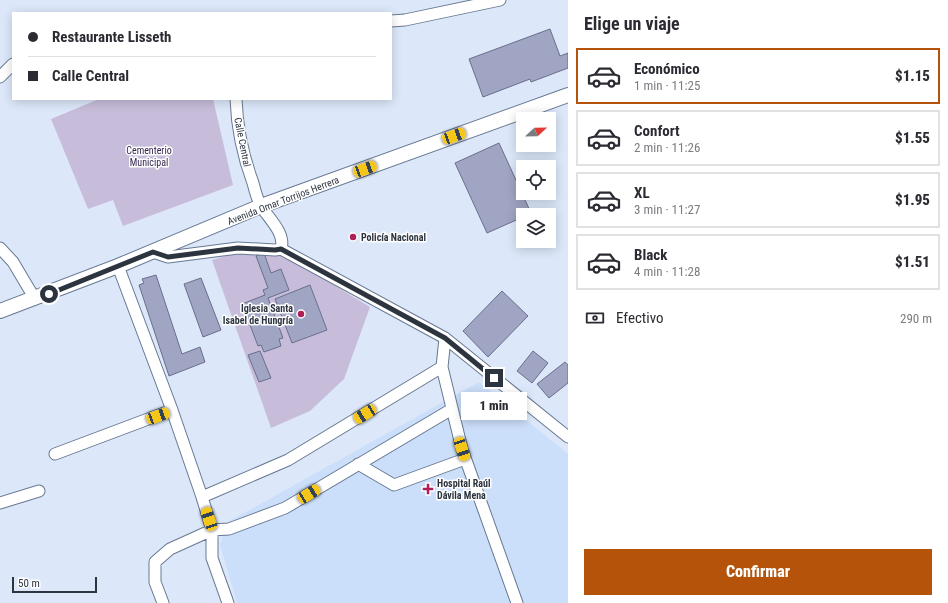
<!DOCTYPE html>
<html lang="es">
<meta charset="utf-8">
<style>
:root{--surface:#fff;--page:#f2f2f3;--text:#2b2b33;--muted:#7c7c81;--line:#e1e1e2;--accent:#b45309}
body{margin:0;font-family:"Roboto Condensed",sans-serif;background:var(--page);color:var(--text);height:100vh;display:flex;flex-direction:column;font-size:15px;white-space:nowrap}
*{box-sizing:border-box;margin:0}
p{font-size:13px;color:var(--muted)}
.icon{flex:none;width:22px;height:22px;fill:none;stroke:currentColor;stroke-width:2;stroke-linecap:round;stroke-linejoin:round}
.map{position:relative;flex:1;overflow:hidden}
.drawer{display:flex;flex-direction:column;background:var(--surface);width:380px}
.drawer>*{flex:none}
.guide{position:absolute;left:12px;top:12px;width:380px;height:88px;border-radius:0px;box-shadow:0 2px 10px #0003;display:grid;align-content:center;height:88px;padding:0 16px;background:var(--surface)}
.needle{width:26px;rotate:68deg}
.buttons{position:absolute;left:516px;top:112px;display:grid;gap:8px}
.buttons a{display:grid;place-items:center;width:40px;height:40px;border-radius:0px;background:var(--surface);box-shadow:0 2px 10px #0003;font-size:20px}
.scale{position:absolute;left:12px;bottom:10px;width:85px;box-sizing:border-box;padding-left:4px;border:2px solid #2c343f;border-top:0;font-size:11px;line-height:14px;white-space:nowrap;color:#2c343f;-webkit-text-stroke:3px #fff;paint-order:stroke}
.end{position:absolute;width:18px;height:18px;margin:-9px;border:5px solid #2c343f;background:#fff;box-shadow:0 0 0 2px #fff}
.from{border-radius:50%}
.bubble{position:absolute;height:28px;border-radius:0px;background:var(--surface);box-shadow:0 2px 10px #0003;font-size:13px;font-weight:800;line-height:28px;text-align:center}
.car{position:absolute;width:12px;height:24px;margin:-12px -6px;border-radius:5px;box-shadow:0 0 3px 1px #0007;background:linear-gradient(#f5c518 24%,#345 0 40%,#f5c518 0 76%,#345 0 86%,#f5c518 0)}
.guide b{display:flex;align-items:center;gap:14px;height:38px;font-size:15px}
.guide b+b{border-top:1px solid var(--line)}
.guide i{width:10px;height:10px;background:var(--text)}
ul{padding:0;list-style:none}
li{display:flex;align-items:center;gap:12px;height:56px;margin:0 8px 6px;padding:0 8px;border:2px solid var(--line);border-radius:0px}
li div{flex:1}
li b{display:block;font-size:15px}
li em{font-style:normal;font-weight:800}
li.selected{border-color:var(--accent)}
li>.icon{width:36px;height:36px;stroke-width:1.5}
h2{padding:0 16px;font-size:18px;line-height:48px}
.pay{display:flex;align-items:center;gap:10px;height:44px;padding:0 16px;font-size:15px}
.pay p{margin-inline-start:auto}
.primary-button{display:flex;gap:8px;margin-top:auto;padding:8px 16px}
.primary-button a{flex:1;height:46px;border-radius:0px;background:var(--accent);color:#fff;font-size:16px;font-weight:800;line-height:46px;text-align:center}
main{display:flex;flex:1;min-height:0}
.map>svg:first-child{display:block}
</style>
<main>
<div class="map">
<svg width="568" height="603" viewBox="0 0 568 603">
<rect width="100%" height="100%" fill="#dce8fa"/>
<path fill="#cbdefa" d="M479,382L568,454V603H237L220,545L226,523Z"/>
<path fill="#c7bddb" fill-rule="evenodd" d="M99,99H213L233,185L123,226L113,200L88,209L51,119Z
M243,251L279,254L306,268L370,307L344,379L310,411L271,428L212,260ZM310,285L327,330L292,343L275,299Z"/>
<path fill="#a0a5c3" stroke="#6a6e8b" d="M550,29L560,56L568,53V68L531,82L530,79L483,97L469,59Z
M499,143L531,213L523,215V217L487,233L455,163Z
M264,253L271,273L281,269L289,290L268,298L283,338L279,339L281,346L264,352L261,345L258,346L242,304L265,295L263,290L268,288L256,256Z
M156,275L182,354L200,347L205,362L169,376L139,285L144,283L142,279Z
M201,278L221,330L203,337L184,284Z
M310,285L327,330L292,343L275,299Z
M502,291L528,316L488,357L463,331Z
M260,351L271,378L259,382L248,355Z
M533,351L548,363L532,383L517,371Z
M565,362L568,365V383L549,398L537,384Z"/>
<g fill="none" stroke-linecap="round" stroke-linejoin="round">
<defs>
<path id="minor" d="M391,21L405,20L500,0
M0,77L13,64
M236,99C237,128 243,156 253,183C255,191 257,199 261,206C268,218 286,233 281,249
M0,248L13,262L35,299
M153,252L168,257L238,248L275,250L281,249L445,338L568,437
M118,266L172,410L202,497L212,530V558L228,603
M445,338L442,367L462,449L517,603
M55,454L172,410
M358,464L394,485L465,459
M202,497L288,460L442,367
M0,503L39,491
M163,603L155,582V562L170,549L212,530L229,529L285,508L452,409"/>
<path id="major" d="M0,311L118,266L261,206L568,95"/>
</defs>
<use href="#minor" stroke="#677992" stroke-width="13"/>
<use href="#major" stroke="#677992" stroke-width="16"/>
<use href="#minor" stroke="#fff" stroke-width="11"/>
<use href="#major" stroke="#fff" stroke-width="14"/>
</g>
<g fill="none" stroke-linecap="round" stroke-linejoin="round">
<path stroke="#2c343f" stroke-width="5" d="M49,294L153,252L168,257L238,248L275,250L281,249L445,338L494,378"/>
</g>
<g fill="#af2056" stroke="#fff" stroke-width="1.5">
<circle cx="353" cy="237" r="4"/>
<circle cx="301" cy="314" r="4"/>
<path d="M426 483h4v4h4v4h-4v4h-4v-4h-4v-4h4z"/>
</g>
<g text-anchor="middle" stroke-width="3" stroke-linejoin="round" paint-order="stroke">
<g font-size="10" fill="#2c343f" stroke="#fff">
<text transform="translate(243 142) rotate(79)" y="4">Calle Central</text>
<text transform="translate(283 200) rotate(-21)" y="4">Avenida Omar Torrijos Herrera</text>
</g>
<g font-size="10" fill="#35254e" stroke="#fff">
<text x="149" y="154">Cementerio<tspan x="149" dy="12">Municipal</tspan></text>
</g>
<g font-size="10" font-weight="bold" fill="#2c343f" stroke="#fff" text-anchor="start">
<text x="361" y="241">Policía Nacional</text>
<text x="293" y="312" text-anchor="end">Iglesia Santa<tspan x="293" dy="12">Isabel de Hungría</tspan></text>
<text x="437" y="487">Hospital Raúl<tspan x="437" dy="12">Dávila Mena</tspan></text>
</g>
</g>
</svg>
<div class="buttons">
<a><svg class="needle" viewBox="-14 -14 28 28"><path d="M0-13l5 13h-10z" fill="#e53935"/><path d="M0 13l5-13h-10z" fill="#7c7c81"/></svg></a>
<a><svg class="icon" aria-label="locate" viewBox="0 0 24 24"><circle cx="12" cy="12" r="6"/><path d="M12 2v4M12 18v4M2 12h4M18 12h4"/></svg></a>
<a><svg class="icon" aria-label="layers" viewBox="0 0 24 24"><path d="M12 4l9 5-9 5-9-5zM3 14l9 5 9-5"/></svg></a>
</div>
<div class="scale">50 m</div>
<i class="end from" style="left:49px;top:294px"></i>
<i class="end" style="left:494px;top:378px"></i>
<div class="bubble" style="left:461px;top:392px;width:66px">1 min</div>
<i class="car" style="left:454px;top:136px;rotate:70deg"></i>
<i class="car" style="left:365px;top:169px;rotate:70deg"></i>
<i class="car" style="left:365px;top:414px;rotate:238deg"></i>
<i class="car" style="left:158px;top:416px;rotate:70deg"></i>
<i class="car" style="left:462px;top:449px;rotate:161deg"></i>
<i class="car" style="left:309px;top:494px;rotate:59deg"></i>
<i class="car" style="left:209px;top:519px;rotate:342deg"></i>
<div class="guide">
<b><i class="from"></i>Restaurante Lisseth</b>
<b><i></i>Calle Central</b>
</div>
</div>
<section class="drawer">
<h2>Elige un viaje</h2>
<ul>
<li class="selected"><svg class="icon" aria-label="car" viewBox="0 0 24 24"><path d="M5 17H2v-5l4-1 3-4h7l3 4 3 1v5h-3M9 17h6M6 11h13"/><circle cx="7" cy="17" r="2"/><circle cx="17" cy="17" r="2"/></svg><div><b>Económico</b><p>1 min · 11:25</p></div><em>$1.15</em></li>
<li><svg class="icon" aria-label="car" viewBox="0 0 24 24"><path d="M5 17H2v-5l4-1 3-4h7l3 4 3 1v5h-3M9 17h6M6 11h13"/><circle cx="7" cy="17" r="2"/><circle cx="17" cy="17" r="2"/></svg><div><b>Confort</b><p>2 min · 11:26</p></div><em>$1.55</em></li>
<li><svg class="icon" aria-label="car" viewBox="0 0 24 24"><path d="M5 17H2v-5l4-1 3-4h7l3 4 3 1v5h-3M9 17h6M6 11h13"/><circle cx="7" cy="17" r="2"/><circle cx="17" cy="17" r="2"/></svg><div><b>XL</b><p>3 min · 11:27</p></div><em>$1.95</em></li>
<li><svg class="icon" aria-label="car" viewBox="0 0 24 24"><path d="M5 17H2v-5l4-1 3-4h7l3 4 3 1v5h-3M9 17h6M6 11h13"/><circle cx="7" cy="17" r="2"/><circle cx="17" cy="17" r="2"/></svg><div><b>Black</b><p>4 min · 11:28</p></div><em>$1.51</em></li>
</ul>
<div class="pay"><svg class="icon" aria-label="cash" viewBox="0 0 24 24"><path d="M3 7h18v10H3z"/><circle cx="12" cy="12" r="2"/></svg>Efectivo<p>290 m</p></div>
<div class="primary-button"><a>Confirmar</a></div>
</section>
</main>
